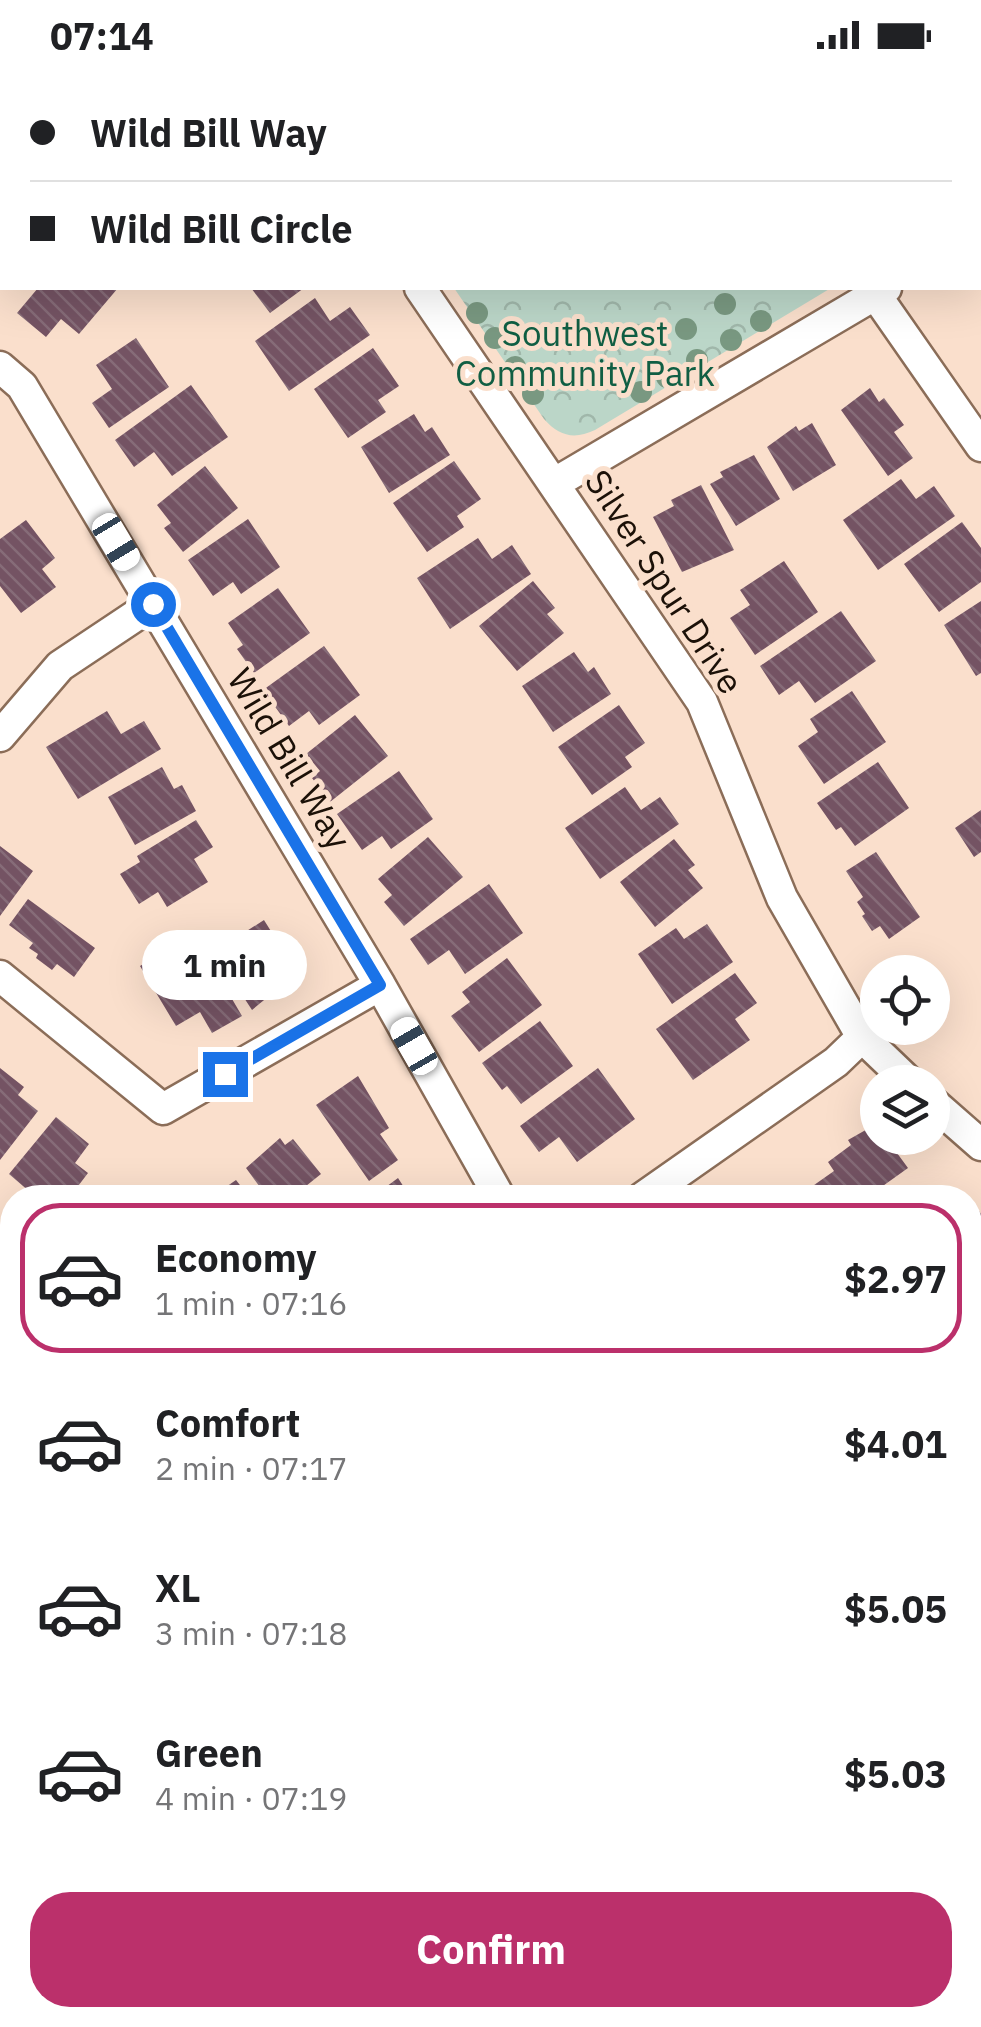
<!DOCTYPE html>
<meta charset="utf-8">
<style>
:root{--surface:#fff;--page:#f2f2f2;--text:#202124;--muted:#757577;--line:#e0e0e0;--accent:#bb306b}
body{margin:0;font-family:"IBM Plex Sans",sans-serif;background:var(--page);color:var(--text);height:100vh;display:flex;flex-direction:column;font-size:38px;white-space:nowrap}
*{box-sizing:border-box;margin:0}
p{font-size:32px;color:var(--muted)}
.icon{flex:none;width:55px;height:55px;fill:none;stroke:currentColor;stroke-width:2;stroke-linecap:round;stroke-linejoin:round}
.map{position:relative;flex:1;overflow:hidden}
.details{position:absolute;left:0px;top:1115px;width:982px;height:842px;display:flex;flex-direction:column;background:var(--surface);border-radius:40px 40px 0 0;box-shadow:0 10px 40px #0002}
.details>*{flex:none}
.guide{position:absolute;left:0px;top:0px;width:982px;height:220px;box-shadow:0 10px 40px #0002;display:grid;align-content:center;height:220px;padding:0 30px;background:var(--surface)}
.fabs{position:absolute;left:860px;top:885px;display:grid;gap:20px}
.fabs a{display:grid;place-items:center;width:90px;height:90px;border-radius:50%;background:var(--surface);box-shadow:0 10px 40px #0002;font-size:50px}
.end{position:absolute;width:45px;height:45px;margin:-22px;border:12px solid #1a73e8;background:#fff;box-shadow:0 0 0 5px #fff}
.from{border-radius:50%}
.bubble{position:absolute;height:70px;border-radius:35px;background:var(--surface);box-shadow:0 10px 40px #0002;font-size:32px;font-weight:700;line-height:70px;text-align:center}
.car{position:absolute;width:30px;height:60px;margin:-30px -15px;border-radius:12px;box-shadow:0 0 8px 2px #0007;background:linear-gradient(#fff 24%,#345 0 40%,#fff 0 76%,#345 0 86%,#fff 0)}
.guide b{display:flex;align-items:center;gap:35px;height:95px;font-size:38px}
.guide b+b{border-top:2px solid var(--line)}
.guide i{width:25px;height:25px;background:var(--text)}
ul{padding:18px 0 0;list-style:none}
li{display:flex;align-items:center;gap:30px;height:150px;margin:0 20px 15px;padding:0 10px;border:5px solid transparent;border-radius:40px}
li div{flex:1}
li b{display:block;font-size:38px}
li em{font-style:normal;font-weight:700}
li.active{border-color:var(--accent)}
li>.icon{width:90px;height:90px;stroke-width:1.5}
.button{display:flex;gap:20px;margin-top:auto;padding:20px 30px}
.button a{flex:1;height:115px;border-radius:40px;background:var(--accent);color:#fff;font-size:40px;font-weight:700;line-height:115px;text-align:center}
.status{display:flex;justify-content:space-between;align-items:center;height:70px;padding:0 50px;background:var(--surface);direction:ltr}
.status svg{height:28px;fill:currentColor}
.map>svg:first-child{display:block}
</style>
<div class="status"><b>07:14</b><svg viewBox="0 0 49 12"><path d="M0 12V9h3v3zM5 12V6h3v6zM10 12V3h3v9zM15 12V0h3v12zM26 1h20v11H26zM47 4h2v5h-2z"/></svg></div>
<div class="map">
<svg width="981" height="1957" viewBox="0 0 981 1957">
<defs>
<pattern id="park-crowns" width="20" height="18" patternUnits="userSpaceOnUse" patternTransform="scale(2.5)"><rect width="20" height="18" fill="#bbd6c8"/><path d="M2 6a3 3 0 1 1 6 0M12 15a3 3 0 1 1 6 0" fill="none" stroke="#a0b7aa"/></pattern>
<pattern id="building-back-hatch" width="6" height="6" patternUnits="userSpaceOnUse" patternTransform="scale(2.5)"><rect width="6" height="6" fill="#745363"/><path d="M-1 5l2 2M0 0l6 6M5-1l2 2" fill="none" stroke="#866c78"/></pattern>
</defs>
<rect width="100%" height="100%" fill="#fadfcc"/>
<path fill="url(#park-crowns)" d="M307,0H981V127L980,2Z
M454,218H831L595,360C574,370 559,366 544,349Z
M0,1424L12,1436V1883L0,1892Z"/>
<path fill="url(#building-back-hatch)" d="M38,218H118L79,264L61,249L46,267L17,243Z
M251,218H304L270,243Z
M315,228L330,251L350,237L370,265L289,321L255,271Z
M136,268L169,317L109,358L92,333L112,319L96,295Z
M373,278L399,316L378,330L386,342L348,368L314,319Z
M191,315L228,367L172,406L154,382L134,397L115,370Z
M870,318L879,332L884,328L904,355L894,362L913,388L888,406L841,340Z
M414,344L425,362L432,357L450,385L389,423L361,377Z
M812,353L836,395L793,421L767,377L796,356L799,361Z
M754,385L780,429L736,456L710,414L723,407L720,402Z
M454,391L481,429L457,446L464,457L427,482L393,433Z
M205,396L238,438L183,482L164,458L171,453L157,435Z
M901,409L916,429L934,416L955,446L878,500L843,450Z
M701,415L734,480L682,502L653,447L674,436L671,430Z
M248,449L280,497L241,524L233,512L213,526L188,490Z
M26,450L55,488L42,499L56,517L21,543L0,516V469Z
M962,452L981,478V512L939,542L904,494Z
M478,468L492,489L512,475L531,504L450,559L417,508Z
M784,491L818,542L755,585L730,548L750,535L740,520Z
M533,511L555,538L547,544L564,563L517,601L479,556Z
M278,518L310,563L254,603L237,579L243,575L228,553Z
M981,531V603L976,606L944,555Z
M841,541L876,591L815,633L799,611L779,625L760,596Z
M324,576L360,625L319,655L309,641L289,656L263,620Z
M574,582L588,602L594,597L611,624L553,662L522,616Z
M852,621L886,672L824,714L798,676L818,662L810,649Z
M619,635L645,673L625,687L632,697L592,725L558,677Z
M107,641L121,664L144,651L161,679L78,729L46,677Z
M355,645L388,686L330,732L312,708L320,701L306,684Z
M878,692L909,738L855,776L841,757L836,760L817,733Z
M162,697L174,719L182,715L196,741L135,775L108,727Z
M399,701L433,749L391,779L382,766L362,780L337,744Z
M625,717L641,740L660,727L679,754L600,809L565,758Z
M981,740V782L974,787L955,758Z
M196,750L213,777L194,789L208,812L167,837L158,822L139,834L120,804L140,792L137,786Z
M428,767L463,807L404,856L384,832L392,825L378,809Z
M674,769L695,795L688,800L703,818L655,857L620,812Z
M0,776L33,801L0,846Z
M876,782L920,847L889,869L880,856L872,861L862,846L865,844L857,832L863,827L846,801Z
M489,814L523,863L465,904L449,880L428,895L410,869Z
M28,829L95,878L74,907L57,894L52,900L36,888L38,884L29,878L33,873L9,855Z
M264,850L297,903L252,940L214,882Z
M707,854L733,892L672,934L638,884L676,858L684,869Z
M194,864L242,946L212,963L200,942L176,956L140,896Z
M507,888L542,935L479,982L451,946L470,932L462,922Z
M735,903L757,933L735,949L750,970L693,1010L656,959Z
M540,951L573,996L521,1034L507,1016L502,1020L482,993Z
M0,998L24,1017L18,1025L38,1041L0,1090Z
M598,998L635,1049L577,1092L559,1067L539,1082L520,1056Z
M358,1006L389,1058L380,1064L398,1090L369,1111L316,1035Z
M56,1047L89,1074L75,1093L88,1103L69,1128H37L9,1104Z
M878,1053V1068H886L908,1098L866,1128H812L807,1120L834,1101L828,1092L851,1075L848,1070Z
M280,1068L285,1075L293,1069L321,1104L291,1128H268L246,1098Z
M398,1108L411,1128H371Z
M236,1110L250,1128H204L220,1115L223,1119Z
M979,1141L981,1144V1205L977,1199L970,1203V1147Z
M0,1206L12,1216V1261L4,1272L0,1269Z
M970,1413L981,1429V1448L970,1456Z
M981,1463V1513L970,1500V1471Z
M970,1713L981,1729V1773L970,1781Z
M981,1942V1957H930L926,1951L934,1945H967L970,1949Z
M251,1945H284L292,1957H244L240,1952Z
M471,1945H553L557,1951L547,1957H478Z
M670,1945H691L699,1957H652Z"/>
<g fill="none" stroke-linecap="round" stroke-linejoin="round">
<defs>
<path id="street" d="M273,0L275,2
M49,2L50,0
M0,71L2,67
M980,163L981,162
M420,218L702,632L782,828L862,967L909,1012
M875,224L981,376
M0,297L22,316L380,915L500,1128
M555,413L886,218
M0,666L60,596L153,534
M0,906L163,1039L380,915
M932,1032L981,1075
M642,1128L836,992L862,967
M970,1274L981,1267
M0,1394L12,1404
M970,1607L981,1623
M970,1849L981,1841
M0,1926L12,1917
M158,1945L166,1957
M398,1945L406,1957
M764,1945L772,1957
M810,1957L828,1945"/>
</defs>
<use href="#street" stroke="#8b6d58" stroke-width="35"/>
<use href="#street" stroke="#fff" stroke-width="30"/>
</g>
<g fill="#799881">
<circle cx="725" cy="234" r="11"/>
<circle cx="477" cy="243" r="11"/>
<circle cx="761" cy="251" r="11"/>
<circle cx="686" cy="259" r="11"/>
<circle cx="495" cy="268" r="11"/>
<circle cx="731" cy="270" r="11"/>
<circle cx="697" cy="290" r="11"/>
<circle cx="515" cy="297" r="11"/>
<circle cx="667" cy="307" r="11"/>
<circle cx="641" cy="322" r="11"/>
<circle cx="533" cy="324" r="11"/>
</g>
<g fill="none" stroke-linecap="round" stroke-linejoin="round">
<path stroke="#1a73e8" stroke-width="12" d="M153,534L380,915L225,1004"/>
</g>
<g text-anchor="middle" stroke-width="10" stroke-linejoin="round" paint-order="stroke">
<g font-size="35" fill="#105e43" stroke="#fadfcc">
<text x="585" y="276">Southwest<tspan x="585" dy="40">Community Park</tspan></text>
</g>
<g font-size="35" fill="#1b1007" stroke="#fadfcc">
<text transform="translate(664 512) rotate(57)" y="12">Silver Spur Drive</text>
<text transform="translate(289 689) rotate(59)" y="12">Wild Bill Way</text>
</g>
</g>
</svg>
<div class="fabs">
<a><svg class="icon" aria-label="locate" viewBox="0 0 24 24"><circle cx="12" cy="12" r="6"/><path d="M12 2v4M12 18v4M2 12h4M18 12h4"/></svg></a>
<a><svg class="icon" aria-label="layers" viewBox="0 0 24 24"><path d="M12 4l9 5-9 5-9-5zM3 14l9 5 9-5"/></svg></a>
</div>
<i class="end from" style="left:153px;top:534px"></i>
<i class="end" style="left:225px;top:1004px"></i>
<div class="bubble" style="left:142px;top:860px;width:165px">1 min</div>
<i class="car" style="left:116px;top:472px;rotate:149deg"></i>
<i class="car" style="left:414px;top:976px;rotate:330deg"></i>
<div class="guide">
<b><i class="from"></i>Wild Bill Way</b>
<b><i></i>Wild Bill Circle</b>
</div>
<section class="details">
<ul>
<li class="active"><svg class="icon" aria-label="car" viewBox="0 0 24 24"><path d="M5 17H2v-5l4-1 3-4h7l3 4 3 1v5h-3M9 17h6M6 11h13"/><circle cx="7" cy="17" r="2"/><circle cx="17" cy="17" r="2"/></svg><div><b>Economy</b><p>1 min · 07:16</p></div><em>$2.97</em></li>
<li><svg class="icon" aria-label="car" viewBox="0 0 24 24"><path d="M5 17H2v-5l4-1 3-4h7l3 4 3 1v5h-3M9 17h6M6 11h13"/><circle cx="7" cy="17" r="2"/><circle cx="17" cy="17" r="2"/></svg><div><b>Comfort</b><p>2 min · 07:17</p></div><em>$4.01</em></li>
<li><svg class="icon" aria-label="car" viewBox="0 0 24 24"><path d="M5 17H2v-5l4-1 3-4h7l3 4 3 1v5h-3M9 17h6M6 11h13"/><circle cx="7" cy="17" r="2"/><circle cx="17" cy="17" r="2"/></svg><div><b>XL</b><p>3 min · 07:18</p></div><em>$5.05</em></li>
<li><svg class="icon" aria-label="car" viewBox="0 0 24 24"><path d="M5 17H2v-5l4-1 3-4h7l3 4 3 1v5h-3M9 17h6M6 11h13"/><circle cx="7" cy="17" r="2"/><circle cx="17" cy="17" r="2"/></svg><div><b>Green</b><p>4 min · 07:19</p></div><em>$5.03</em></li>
</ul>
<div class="button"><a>Confirm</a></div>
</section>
</div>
